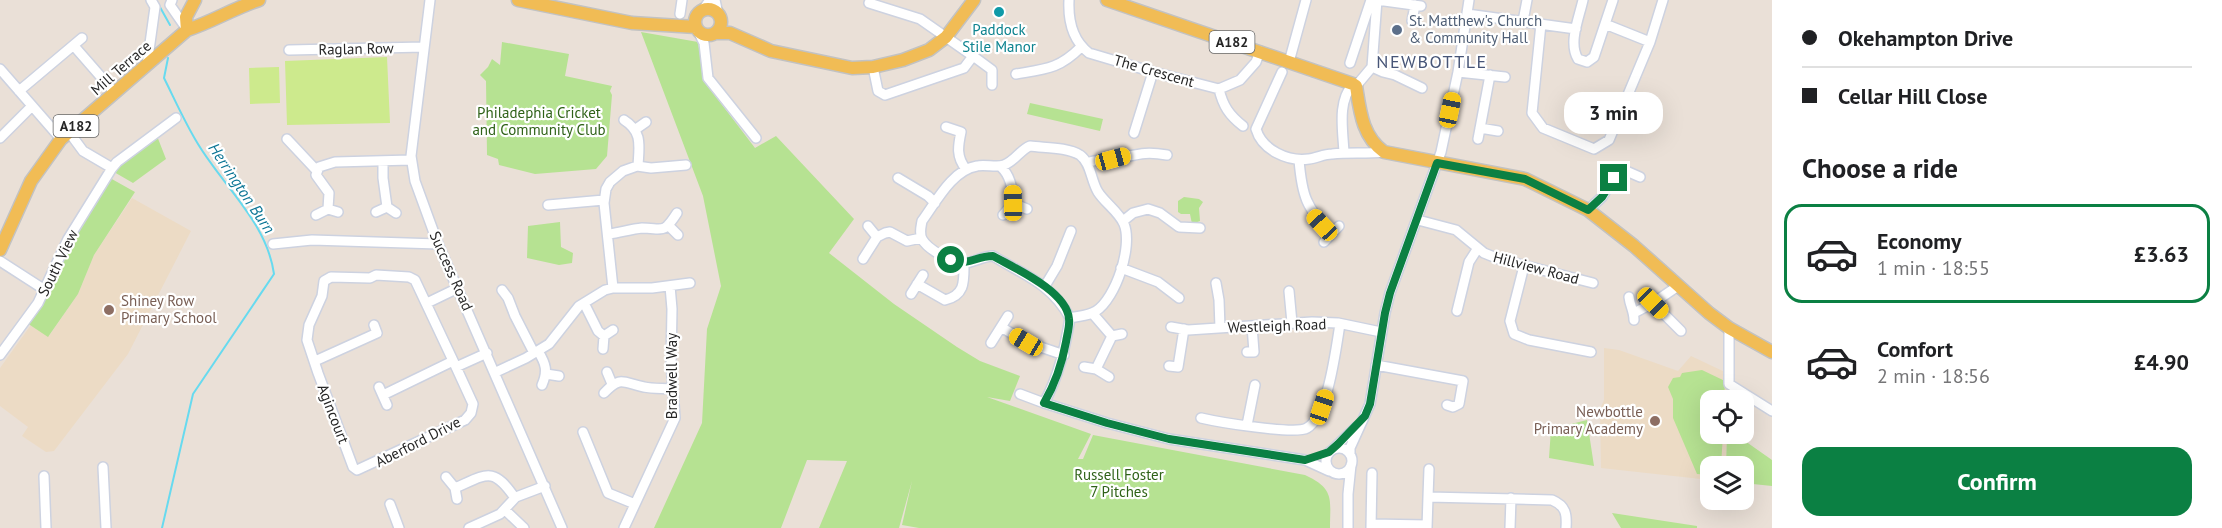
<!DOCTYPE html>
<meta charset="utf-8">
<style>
:root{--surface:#fff;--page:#f6f6f6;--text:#202124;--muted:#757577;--line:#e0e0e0;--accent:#0b8043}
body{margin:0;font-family:"PT Sans",sans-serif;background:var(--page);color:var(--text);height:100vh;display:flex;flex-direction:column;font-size:22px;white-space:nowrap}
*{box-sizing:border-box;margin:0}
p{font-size:20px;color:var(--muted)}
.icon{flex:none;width:33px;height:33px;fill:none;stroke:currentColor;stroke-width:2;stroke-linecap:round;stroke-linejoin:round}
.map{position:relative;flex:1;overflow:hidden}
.sheet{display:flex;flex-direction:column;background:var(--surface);width:450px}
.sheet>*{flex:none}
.banner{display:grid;align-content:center;height:132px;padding:0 30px;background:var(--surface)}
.fabs{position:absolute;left:1700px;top:390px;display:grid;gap:12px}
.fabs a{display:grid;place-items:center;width:54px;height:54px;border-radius:12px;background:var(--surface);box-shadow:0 6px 24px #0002;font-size:30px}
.end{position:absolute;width:27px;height:27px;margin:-14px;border:8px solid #0b8043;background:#fff;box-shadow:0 0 0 3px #fff}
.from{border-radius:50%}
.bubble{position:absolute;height:42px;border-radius:18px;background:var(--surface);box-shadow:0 6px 24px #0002;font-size:20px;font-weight:700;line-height:42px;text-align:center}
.car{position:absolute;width:18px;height:36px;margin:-18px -9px;border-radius:8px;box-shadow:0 0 4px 2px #0007;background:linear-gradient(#f5c518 24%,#345 0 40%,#f5c518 0 76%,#345 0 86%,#f5c518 0)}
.banner b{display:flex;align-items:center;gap:21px;height:57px;font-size:22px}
.banner b+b{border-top:2px solid var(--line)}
.banner i{width:15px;height:15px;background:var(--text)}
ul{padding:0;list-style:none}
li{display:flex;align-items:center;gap:18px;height:99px;margin:0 12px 9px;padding:0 18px;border:3px solid transparent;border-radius:18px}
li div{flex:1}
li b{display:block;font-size:22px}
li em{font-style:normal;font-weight:700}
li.on{border-color:var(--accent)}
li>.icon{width:54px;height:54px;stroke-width:1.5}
h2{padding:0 30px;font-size:27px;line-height:72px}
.primary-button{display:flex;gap:12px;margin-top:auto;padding:12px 30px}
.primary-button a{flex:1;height:69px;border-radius:18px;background:var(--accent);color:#fff;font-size:24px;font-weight:700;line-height:69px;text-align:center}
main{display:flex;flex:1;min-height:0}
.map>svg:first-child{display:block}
</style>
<main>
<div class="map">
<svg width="1772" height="528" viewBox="0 0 1772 528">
<rect width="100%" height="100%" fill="#eae0d7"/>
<path fill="#ecdbc5" d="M132,198L191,231L128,354L54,451L46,452L22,436L28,427L0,406V368L31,325L49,336L78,294L94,255Z
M1604,348L1619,350L1678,371L1691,356L1727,373V400H1710V434H1727L1726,466H1710V480L1601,468L1600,409L1604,400Z"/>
<path fill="#b6e292" d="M641,32L698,42L704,81L755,148L776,136L854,219L829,253L894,304L957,347L980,361L1020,376L1010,401L987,397L1091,434L1078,459H1083L1093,435L1305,475C1335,489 1330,499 1330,528H919L902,525L912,481L899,528H819L847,461L807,460L781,528H654L702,423L707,329L721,286L703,196Z
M502,42L569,54L565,76L612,86L610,91L612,95L607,156L596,169L535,174L499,165L498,159L487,155L486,81L480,75L488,67L492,59L500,65Z
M1030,103L1103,119L1100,131L1027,114Z
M157,136L166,159L133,183L114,172L123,162Z
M110,178L135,192L94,255L78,294L48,337L27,323L50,288L74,236Z
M1184,197L1199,199L1203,202L1199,208L1200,221L1192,224L1190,214H1181L1178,212V201Z
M560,222L561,247L573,253L572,263L559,265L527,258L528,226Z
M1702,370L1725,381L1724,400H1710V434H1723L1721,466H1710V475L1697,474L1673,418V399L1668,387L1673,378L1680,377L1682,373Z
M1587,420L1594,466L1549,458L1551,429Z
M1727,434H1735L1772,460V486L1743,483V466H1726Z
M1612,513L1697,526V528H1621Z"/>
<path fill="#cdea8d" d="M387,57L390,123L287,125L285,61Z
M279,67L280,103L250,104L249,68Z"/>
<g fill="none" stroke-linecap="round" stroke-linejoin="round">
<path stroke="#67daef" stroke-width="2" d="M156,0L170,25
M162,528L193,394L274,274C267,223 224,187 198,144C185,123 175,100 164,78L168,58"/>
<defs>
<path id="minor" d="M172,0L170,5L186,28
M430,0L411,156L415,181L438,244L562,528
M715,0L718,14
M1069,0C1068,21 1072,40 1089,53L1153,72L1219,89L1240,80L1256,62L1260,51
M1377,0L1421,6
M1583,0C1579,18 1568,43 1578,59L1587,62L1594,57L1605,24L1650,42
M869,3L920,19L973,56L964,68L885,95L878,91L873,67
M702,11L710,0
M680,14L682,0
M1467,14L1576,29
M1412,21L1415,5
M1523,21L1527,0
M1541,24L1532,113L1543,128L1594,149L1609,140L1650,42L1663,0
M1605,24L1613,0
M698,31L704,43L708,78L756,138
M74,46L115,93
M289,50L424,47
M973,56L992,70V85
M1289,62L1306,0
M1350,63L1371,0
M147,65L155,7L151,0
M1372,67L1383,72L1395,75L1422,88
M0,69L61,139
M1282,72L1256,129C1262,150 1288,162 1309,159C1317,158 1324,154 1332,154C1349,152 1366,154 1384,152
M1458,72L1505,77
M1016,74C1046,69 1059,69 1081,47
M1356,86L1372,67L1377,0
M1219,89C1223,106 1229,115 1243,126
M19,91L82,38
M624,120C643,132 639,146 638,166
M946,127L961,132C958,146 956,157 966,169
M1480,128L1498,131
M636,129L646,122
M69,132L83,151L112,168
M1134,133L1153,72
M0,138L32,106
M287,139L317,171
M1478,139L1490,75
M1344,153C1343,130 1337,102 1353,84
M1299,160C1302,196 1306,207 1331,234
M383,161V178L387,207
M1087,163C1097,159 1105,161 1115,159C1137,155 1143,151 1167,155
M1001,167C1011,176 1013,190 1013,203L1003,215
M898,178L928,196L935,203
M1013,203L1027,209
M548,205L604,200
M328,209L329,193L316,175L319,167L335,162L411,160
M1588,210L1602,197L1614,178L1624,170L1640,177
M376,212L387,207L396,213
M316,215L328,209L338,212
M1418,220L1456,230L1484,253L1499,259L1593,283
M1123,221L1133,213L1148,209L1160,213L1179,227L1200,228
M668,225L678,235
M868,226L877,237
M609,234C619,233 631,229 642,228C663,228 663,235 677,213
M1324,242L1339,226
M273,244L312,240L438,244
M863,259L877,237L885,233L890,232L907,241L921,238
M0,261L45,290
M1524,266L1510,321L1514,334L1529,340L1591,352
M1121,268L1158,282L1179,298
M1216,283L1219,300L1220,328
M917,284L945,300C965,295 964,282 964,264
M1045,286L1057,266L1071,231
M613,288L604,203L606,189L610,182L623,171L637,166L651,168L686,165
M502,290L508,298L515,316L534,353
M1289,291L1292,323
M911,294L923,275
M1629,297C1630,306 1634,311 1634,320
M427,303L458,288
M584,303L598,331L604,336
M1653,303L1681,331
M1457,311L1469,262L1478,248
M1634,313L1653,303L1678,286
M1093,314L1112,336
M1001,327L1026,342L1064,355
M1171,327L1188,330L1312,322L1338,323L1381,332
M1729,328V384L1772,411
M991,343L1008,316
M603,349L604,336L613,330
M538,351C546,364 548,371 542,385
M1247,352H1254L1252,326
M0,355L38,303L68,239L112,168L117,162L176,118
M315,361L377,333L374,325
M1376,365L1463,381L1459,404L1453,407L1447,405
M1169,366L1178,367L1184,329
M456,367L473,404L471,413L465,420L357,470L353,467L318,373L307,340L309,325L322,296L324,281L331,277L370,278L376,275L409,277L415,280L456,367L487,353
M1084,367L1096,369L1109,377
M1096,369L1112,336L1122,334
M496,372L526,358L549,344L579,306L605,290L613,288H652L690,283
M607,372L612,384
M546,374L559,376
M379,387L387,405
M604,393C621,375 623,383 644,387C653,389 664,388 673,389
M1020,394L1044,403C1059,376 1065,348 1070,318C1078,316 1089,316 1096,311C1116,298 1133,246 1124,224C1119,212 1105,203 1098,192C1091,181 1091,163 1080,155C1067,147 1045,148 1030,146C1020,150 1015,161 1004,165C997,168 985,164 977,166C952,170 936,202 922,221C921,227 919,233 922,239C928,250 950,261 962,263C971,264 982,256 993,256C1024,275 1052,284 1070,318
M383,395L453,361
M1044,403L1107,423L1169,439L1305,460L1329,471
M1201,418C1218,422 1295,435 1307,428C1328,416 1336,348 1340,324
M1247,425L1255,385
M583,432L608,493L635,504
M1326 461a13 13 0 1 1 26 0a13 13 0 1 1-26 0Z
M1334,448L1356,427
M1350,454V448L1370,404L1385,313L1390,293L1441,152L1458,72L1469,0
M103,467L106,528
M44,476L46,528
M446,477L455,488L457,499
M455,488C487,474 493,466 515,498
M1428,497L1429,469
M390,504L399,528
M505,510L524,528
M1371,524L1427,525
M469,528L500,514L516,497L545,486
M624,528L675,418L671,363L672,309L670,286
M1348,528V494L1351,465
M1371,528L1372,473
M1427,528L1428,497L1552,500C1566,506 1567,514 1566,528
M1510,528L1511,498"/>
<path id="major" d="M518,0L632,23L696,27
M1107,0L1353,84L1356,86C1360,111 1362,136 1384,152L1525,179L1588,210L1634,246L1709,313L1729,328L1772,352
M695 22a13 13 0 1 1 26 0a13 13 0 1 1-26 0Z
M187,30L186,17L195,0
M715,33H730L771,51L852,68L873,67L903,60L929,50L946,37L974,0
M0,250L31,181L61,139L187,30C212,22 234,8 259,0"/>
</defs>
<use href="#minor" stroke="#cdd2e0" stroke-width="12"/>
<use href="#major" stroke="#c2c2c2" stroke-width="15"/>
<use href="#minor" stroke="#fff" stroke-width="9"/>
<use href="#major" stroke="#f1bc55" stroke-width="12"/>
</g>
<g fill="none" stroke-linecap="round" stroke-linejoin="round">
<path stroke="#0b8043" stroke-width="8" d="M951,260C972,266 974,256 993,256C1014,268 1067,291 1069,319C1070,326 1067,335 1066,342C1062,364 1055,384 1044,403L1107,423L1169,439L1305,460L1329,452L1338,444L1365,416L1370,404L1385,313L1390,293L1437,163L1525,179L1588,210L1602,197L1614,178"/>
</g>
<circle fill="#0f9aa8" stroke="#fff" stroke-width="2" cx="999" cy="12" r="6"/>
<circle fill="#5c6f8a" stroke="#fff" stroke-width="2" cx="1397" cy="30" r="6"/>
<g fill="#8d6e63" stroke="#fff" stroke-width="2">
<circle cx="109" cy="310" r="6"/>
<circle cx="1655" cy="421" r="6"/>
</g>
<g text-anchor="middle" stroke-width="4.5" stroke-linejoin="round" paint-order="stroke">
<g fill="#fff" stroke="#676767" stroke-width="1.5">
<rect x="1209.5" y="31" width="45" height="22" rx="4.5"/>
<rect x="53.5" y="115" width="45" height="22" rx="4.5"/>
</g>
<g font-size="14" font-weight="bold" fill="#262626">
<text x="1232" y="47">A182</text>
<text x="76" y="131">A182</text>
</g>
<g font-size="15" fill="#4e5e75" stroke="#fff" text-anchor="start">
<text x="1409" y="26">St. Matthew's Church<tspan x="1409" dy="17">&amp; Community Hall</tspan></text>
</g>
<g font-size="15" fill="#0d838f" stroke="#fff">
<text x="999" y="35">Paddock<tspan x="999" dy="17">Stile Manor</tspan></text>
</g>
<g font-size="15" fill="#262626" stroke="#fff">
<text transform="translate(356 49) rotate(-1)" y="5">Raglan Row</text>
<text transform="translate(121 68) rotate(-41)" y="5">Mill Terrace</text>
<text transform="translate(1154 71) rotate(16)" y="5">The Crescent</text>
<text transform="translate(58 263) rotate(-64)" y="5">South View</text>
<text transform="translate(1536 268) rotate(15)" y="5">Hillview Road</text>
<text transform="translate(451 271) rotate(66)" y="5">Success Road</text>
<text transform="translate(1277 326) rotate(-2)" y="5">Westleigh Road</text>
<text transform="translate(672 376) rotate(-90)" y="5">Bradwell Way</text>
<text transform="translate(333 414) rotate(69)" y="5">Agincourt</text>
<text transform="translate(418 442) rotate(-27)" y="5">Aberford Drive</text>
</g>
<g font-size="15" fill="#2f6218" stroke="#fff">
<text x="539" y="118">Philadephia Cricket<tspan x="539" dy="17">and Community Club</tspan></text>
<text x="1119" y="480">Russell Foster<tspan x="1119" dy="17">7 Pitches</tspan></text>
</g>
<g font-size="15" fill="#785e54" stroke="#fff" text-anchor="start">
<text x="121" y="306">Shiney Row<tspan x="121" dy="17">Primary School</tspan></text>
<text x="1643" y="417" text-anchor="end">Newbottle<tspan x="1643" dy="17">Primary Academy</tspan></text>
</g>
<g font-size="16" font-style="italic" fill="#0b7595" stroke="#fff">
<text transform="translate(242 188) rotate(56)" y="6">Herrington Burn</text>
</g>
<g font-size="18" letter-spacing="1.5" fill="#475577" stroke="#fff">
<text x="1432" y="68">NEWBOTTLE</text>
</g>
</g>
</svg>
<div class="fabs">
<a><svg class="icon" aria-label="locate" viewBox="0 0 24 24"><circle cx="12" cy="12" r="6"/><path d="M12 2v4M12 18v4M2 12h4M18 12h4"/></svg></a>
<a><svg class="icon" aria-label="layers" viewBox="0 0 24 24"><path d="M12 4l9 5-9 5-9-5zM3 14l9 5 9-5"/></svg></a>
</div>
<i class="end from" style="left:951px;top:260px"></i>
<i class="end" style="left:1614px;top:178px"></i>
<div class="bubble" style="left:1564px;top:92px;width:99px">3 min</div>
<i class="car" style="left:1450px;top:110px;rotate:12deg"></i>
<i class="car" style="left:1113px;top:159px;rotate:75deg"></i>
<i class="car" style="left:1013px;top:203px;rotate:359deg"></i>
<i class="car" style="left:1322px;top:225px;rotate:317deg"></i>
<i class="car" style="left:1653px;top:303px;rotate:135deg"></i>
<i class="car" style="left:1026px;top:342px;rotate:301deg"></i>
<i class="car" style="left:1322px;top:407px;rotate:18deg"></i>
</div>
<section class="sheet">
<div class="banner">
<b><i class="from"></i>Okehampton Drive</b>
<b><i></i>Cellar Hill Close</b>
</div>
<h2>Choose a ride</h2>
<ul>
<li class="on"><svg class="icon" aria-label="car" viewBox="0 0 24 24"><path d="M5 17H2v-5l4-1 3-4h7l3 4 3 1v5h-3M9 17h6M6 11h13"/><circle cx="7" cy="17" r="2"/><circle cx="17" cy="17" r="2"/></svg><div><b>Economy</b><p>1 min · 18:55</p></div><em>£3.63</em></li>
<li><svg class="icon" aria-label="car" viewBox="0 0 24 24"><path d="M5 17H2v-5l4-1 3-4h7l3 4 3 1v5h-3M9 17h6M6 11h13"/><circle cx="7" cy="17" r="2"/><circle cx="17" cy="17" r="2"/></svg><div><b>Comfort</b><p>2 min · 18:56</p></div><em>£4.90</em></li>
</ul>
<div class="primary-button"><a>Confirm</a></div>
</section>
</main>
